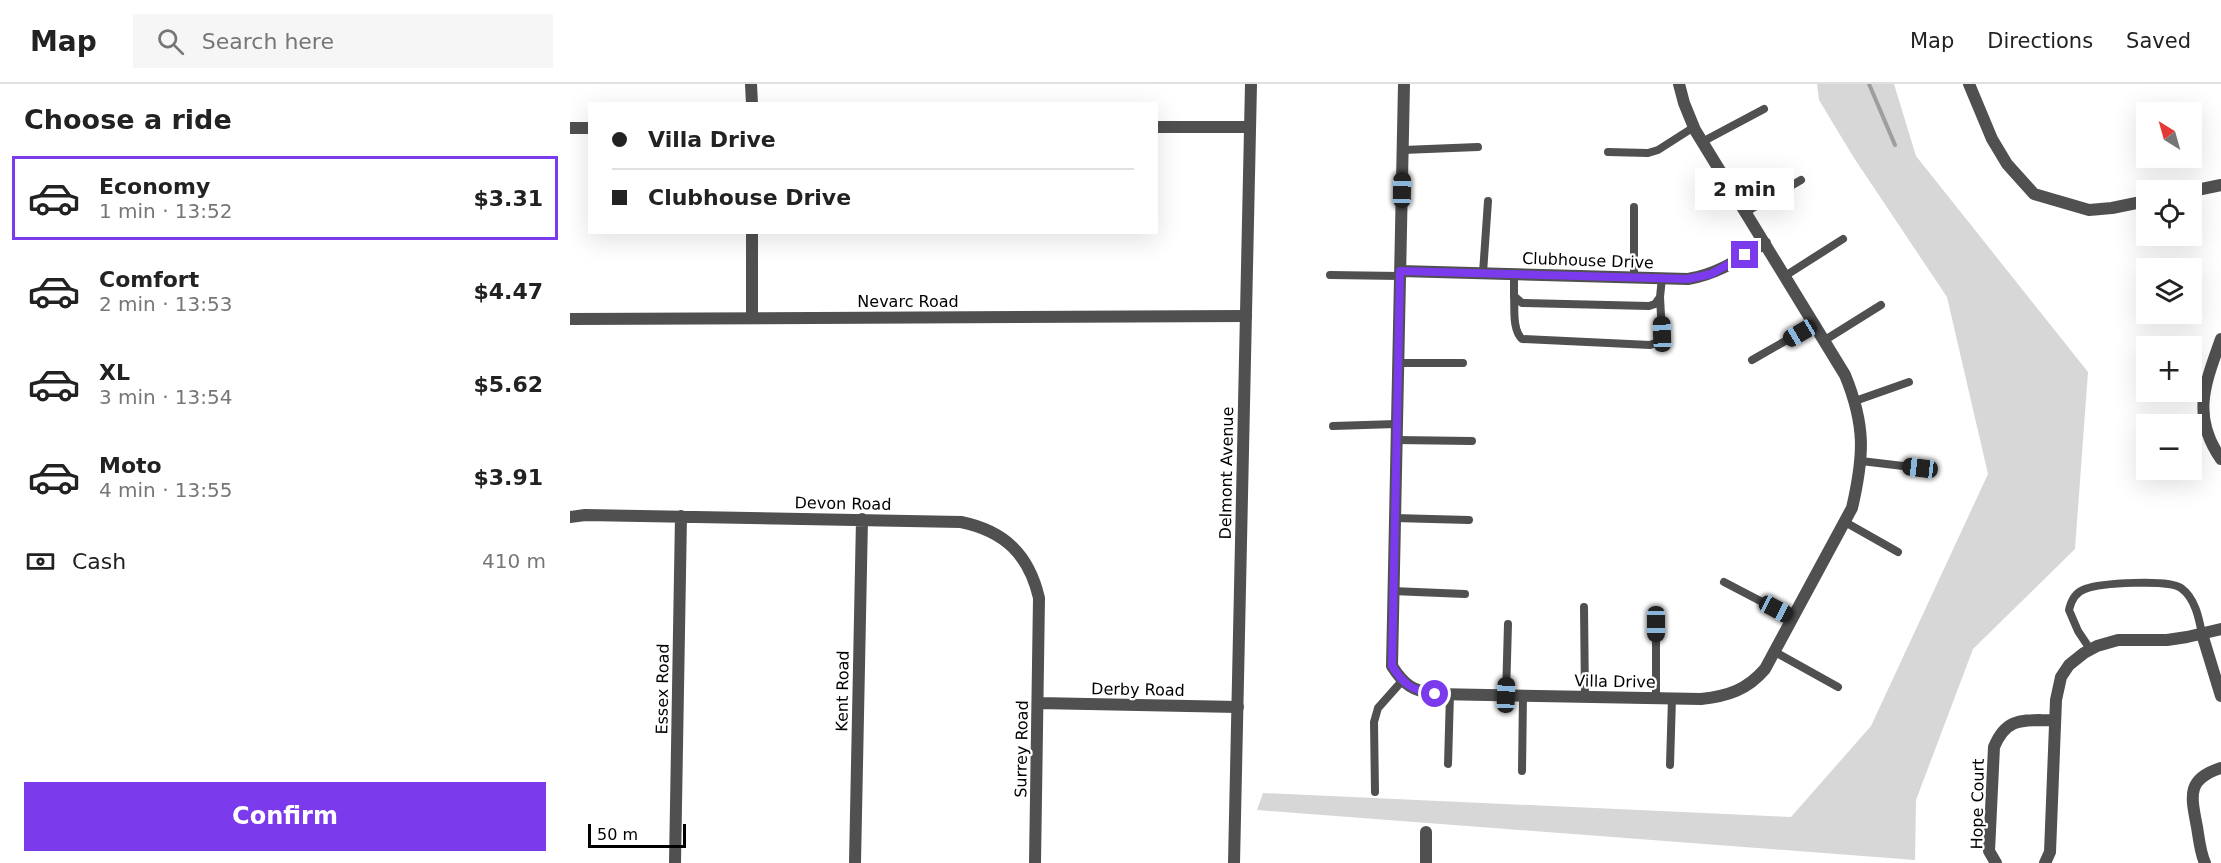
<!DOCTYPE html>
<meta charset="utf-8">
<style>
:root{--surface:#fff;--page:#f6f6f6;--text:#222;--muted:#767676;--line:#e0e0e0;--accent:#7c3aed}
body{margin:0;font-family:"DejaVu Sans",sans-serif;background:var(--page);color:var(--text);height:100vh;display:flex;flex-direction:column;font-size:22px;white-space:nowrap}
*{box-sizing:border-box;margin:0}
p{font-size:20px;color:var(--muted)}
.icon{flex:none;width:33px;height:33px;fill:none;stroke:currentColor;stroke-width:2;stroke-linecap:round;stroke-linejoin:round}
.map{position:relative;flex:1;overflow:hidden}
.details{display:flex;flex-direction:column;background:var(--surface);width:570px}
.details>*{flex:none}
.guide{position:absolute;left:18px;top:18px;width:570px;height:132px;border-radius:0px;box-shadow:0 6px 24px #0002;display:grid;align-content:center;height:132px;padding:0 24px;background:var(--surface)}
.needle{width:39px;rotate:323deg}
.tools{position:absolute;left:1566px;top:18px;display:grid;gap:12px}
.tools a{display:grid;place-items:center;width:66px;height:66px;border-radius:0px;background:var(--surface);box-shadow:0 6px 24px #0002;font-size:30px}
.scale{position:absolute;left:18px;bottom:15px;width:98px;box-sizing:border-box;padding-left:6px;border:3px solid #000;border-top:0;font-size:16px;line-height:21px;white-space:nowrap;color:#000;-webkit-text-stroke:4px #fff;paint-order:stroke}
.end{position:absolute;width:27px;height:27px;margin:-14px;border:8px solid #7c3aed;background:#fff;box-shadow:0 0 0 3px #fff}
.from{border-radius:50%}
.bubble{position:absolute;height:42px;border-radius:0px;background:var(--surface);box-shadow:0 6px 24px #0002;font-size:20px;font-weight:700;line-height:42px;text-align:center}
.car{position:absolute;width:18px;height:36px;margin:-18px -9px;border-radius:8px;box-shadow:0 0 4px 2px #0007;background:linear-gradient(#222 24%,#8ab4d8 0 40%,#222 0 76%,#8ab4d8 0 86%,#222 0)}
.guide b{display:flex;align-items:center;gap:21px;height:57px;font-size:22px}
.guide b+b{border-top:2px solid var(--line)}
.guide i{width:15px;height:15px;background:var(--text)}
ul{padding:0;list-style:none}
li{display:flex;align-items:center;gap:18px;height:84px;margin:0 12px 9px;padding:0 12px;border:3px solid transparent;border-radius:0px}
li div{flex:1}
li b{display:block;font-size:22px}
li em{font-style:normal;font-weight:700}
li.selected{border-color:var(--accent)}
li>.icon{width:54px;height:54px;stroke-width:1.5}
h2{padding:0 24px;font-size:27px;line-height:72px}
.pay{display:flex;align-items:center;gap:15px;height:66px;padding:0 24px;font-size:22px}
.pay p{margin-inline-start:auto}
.button{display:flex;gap:12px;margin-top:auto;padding:12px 24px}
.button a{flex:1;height:69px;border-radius:0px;background:var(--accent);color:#fff;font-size:24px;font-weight:700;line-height:69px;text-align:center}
header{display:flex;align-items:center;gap:36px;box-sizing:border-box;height:84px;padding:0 30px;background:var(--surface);border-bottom:2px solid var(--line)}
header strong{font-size:28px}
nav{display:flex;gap:33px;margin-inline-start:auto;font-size:21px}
.search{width:420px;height:54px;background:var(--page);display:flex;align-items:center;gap:15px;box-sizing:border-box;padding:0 21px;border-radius:0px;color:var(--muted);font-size:22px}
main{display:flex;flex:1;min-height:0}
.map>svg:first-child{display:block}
</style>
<header>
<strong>Map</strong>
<div class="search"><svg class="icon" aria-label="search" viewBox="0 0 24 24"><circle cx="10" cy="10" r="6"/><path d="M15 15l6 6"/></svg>Search here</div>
<nav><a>Map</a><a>Directions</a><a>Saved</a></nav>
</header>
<main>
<section class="details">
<h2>Choose a ride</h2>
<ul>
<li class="selected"><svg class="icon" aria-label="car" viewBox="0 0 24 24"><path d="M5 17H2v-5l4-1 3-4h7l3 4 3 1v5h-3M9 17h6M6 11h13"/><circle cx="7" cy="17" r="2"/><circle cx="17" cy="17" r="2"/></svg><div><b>Economy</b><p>1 min · 13:52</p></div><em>$3.31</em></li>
<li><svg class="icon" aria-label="car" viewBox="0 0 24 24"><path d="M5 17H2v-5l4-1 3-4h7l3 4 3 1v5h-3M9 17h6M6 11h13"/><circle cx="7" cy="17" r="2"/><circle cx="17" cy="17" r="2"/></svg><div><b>Comfort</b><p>2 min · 13:53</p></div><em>$4.47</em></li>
<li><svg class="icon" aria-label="car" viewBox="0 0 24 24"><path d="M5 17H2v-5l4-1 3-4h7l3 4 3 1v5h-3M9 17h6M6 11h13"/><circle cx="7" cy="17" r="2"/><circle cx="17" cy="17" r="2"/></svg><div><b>XL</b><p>3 min · 13:54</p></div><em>$5.62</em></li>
<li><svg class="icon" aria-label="car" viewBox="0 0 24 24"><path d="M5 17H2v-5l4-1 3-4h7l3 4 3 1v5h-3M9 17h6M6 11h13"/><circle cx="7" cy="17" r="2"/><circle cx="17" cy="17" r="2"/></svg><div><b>Moto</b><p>4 min · 13:55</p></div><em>$3.91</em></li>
</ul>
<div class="pay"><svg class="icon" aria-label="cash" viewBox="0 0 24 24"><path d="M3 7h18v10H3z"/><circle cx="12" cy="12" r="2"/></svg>Cash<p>410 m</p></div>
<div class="button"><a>Confirm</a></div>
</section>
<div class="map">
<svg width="1651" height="779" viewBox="0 0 1651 779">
<rect width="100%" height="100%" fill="#fff"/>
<path fill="#d7d7d7" d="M1247,0H1324L1346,72L1518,288L1505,465L1403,565L1346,716L1345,776L687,726L693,709L1221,733L1301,642L1418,390L1377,213L1284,74L1249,16Z"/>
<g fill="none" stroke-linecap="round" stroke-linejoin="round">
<path stroke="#9e9e9e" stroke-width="4" d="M1299,0L1325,61"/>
<path stroke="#505050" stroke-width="8" d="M1132,58L1194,25
M833,66L908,63
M1038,68L1078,69L1088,66L1124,43
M1064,123V194
M1176,128L1231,96
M913,189L918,117
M944,190V212L952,219L1079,222L1085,220L1090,213L1092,194
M760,191L830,192
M1215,192L1273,155
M944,212C945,225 942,245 952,255L1080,261L1088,258L1092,250L1090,213
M1255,256L1311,221
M1182,276L1245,240
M828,279H893
M1285,317L1339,298
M763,342L826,340
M826,356L902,357
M1291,377L1350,384
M824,434L899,436
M1275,438L1328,468
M1154,498L1223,534
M822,507L895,510
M1014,523L1015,613
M1086,540V614
M1520,565L1508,547L1499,526C1501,517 1506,508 1515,505C1530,499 1599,495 1611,504C1625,514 1629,534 1632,550
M1205,568L1268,603
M936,611L938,540
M878,680L880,610
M1100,681L1102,614
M952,687L953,611
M805,708L804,638L808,624L832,597"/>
<path stroke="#505050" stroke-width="12" d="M181,0L182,20
M834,0L822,582C834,601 843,607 865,610L1131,615C1158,612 1177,606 1195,585L1282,424C1294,372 1296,342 1275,291L1125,46L1114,19L1109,0
M1399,0L1422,55L1437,80L1464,110L1519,126L1542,124L1576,117
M586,43H680
M0,44H20
M1622,107L1651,101
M182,148V234
M830,187L1118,195C1148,190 1169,175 1195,159
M0,235L676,232
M1651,255C1635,300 1621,332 1651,375
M0,433L15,431L391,438C435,447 459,471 469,514L465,779
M1632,550L1651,612
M468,619L668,623
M105,779L111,432
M285,779L292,435
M856,779V748
M1426,779L1419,767L1424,663C1437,631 1455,637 1485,636
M1475,779L1480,768L1486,616L1491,593L1499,581L1514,569L1527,562L1548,556H1597L1617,553L1651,545
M1635,779C1630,768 1629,755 1627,743C1621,712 1616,695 1651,684"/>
<path stroke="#505050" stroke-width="12" d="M664,779L681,0"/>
</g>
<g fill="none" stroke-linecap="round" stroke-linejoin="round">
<path stroke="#7c3aed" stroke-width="8" d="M865,610C843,607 834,601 822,582L830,187L1118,195L1141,190L1175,171"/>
</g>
<g text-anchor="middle" stroke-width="4.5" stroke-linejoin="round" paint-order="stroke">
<g font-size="16" fill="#000" stroke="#fff">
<text transform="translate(1018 176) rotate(2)" y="6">Clubhouse Drive</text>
<text x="338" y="223">Nevarc Road</text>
<text transform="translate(656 389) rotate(-89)" y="6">Delmont Avenue</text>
<text transform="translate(273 419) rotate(1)" y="6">Devon Road</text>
<text transform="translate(1045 597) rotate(1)" y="6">Villa Drive</text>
<text transform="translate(92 605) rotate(-89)" y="6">Essex Road</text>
<text transform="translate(568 605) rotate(1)" y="6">Derby Road</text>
<text transform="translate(272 607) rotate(-89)" y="6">Kent Road</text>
<text transform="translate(451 665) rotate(-89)" y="6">Surrey Road</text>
<text transform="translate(1407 720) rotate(-89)" y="6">Hope Court</text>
</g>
</g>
</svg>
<div class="tools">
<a><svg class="needle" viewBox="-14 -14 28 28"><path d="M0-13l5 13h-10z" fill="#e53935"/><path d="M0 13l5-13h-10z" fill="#767676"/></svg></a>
<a><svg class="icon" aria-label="locate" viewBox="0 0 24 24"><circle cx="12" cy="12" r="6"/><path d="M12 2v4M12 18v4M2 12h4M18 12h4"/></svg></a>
<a><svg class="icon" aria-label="layers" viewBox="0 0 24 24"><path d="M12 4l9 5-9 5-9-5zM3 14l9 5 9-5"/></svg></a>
<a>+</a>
<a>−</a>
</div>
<div class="scale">50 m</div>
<i class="end from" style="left:865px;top:610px"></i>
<i class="end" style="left:1175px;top:171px"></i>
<div class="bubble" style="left:1125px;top:84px;width:99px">2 min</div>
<i class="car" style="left:832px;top:106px;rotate:1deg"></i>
<i class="car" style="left:1230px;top:249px;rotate:240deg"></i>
<i class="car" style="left:1092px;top:250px;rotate:358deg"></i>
<i class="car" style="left:1350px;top:384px;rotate:277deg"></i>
<i class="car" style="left:1206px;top:525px;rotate:118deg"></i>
<i class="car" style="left:1086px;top:540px;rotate:180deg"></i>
<i class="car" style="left:936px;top:611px;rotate:2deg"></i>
<div class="guide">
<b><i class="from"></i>Villa Drive</b>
<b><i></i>Clubhouse Drive</b>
</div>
</div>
</main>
